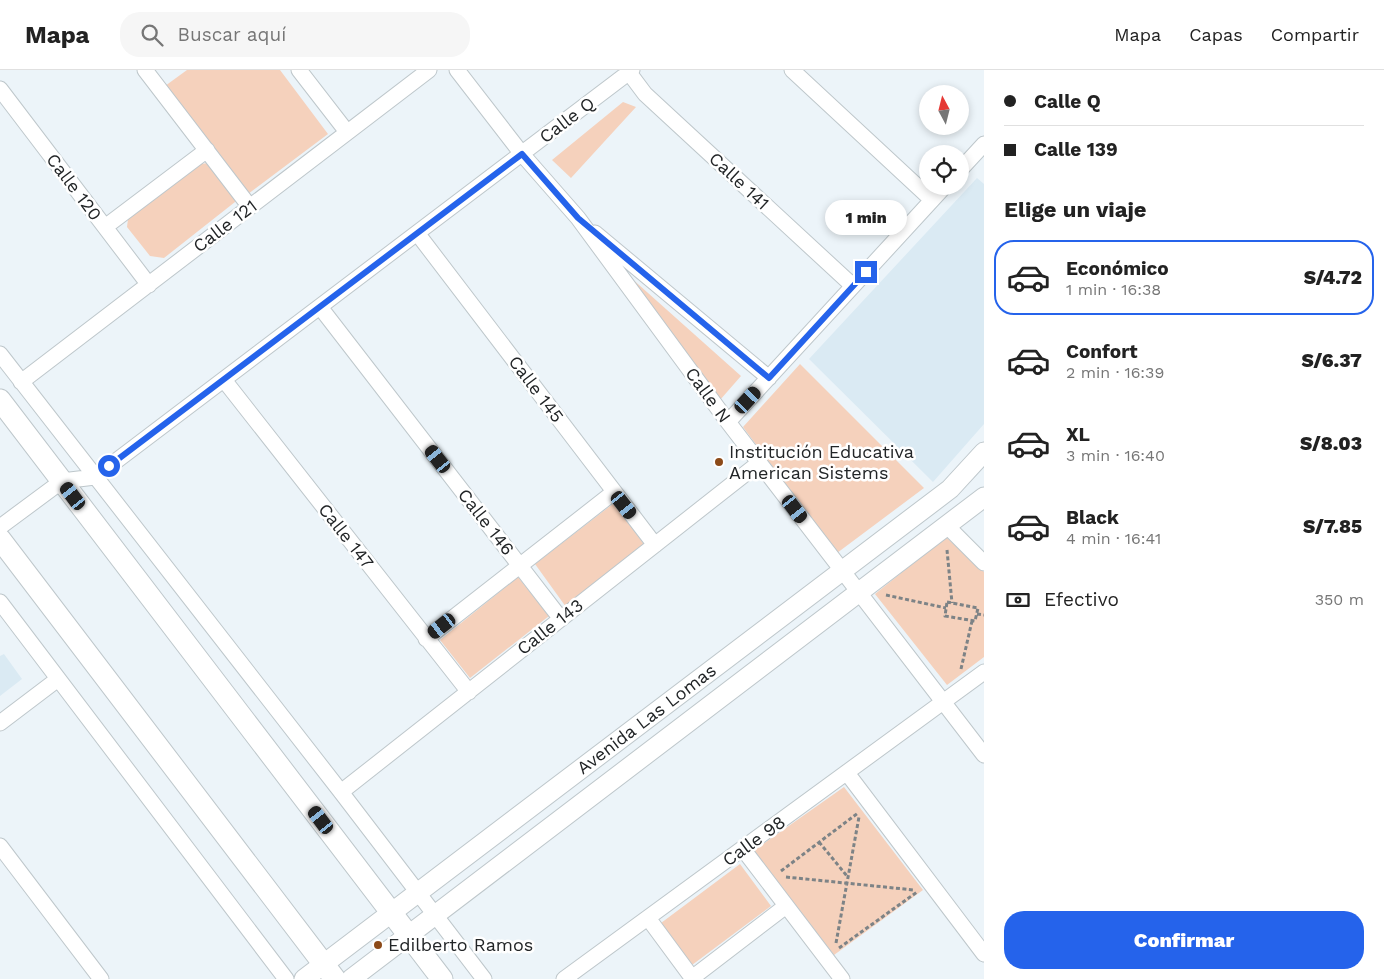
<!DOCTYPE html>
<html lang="es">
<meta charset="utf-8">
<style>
:root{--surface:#fff;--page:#f6f6f6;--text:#222;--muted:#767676;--line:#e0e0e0;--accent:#2563eb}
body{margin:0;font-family:"Work Sans",sans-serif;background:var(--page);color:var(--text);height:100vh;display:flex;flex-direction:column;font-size:19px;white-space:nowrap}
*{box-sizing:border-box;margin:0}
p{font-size:16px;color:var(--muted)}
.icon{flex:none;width:28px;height:28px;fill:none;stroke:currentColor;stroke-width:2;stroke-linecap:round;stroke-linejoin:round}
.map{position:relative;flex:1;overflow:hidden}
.sheet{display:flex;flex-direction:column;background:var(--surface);width:400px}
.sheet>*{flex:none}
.hud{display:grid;align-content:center;height:110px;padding:0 20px;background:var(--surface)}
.needle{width:32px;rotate:353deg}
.fabs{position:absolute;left:919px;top:15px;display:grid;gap:10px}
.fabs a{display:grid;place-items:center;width:50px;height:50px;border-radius:50%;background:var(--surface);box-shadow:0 2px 8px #0003;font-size:25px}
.end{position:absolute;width:22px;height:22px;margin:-11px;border:6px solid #2563eb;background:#fff;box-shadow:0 0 0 2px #fff}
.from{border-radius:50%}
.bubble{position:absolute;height:35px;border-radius:18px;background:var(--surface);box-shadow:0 2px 8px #0003;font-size:16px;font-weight:800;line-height:35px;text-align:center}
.car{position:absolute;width:15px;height:30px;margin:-15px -8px;border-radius:6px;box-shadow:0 0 4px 1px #0007;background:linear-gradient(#222 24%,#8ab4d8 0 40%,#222 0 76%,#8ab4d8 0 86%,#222 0)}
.hud b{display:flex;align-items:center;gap:18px;height:48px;font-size:19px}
.hud b+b{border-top:1px solid var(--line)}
.hud i{width:12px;height:12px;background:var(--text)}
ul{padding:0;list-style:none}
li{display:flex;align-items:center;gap:15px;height:75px;margin:0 10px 8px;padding:0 10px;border:2px solid transparent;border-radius:20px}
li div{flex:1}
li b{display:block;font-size:19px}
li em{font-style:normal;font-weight:800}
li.selected{border-color:var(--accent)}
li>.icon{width:45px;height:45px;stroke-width:1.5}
h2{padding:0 20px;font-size:22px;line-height:60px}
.pay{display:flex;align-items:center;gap:12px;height:55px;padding:0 20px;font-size:19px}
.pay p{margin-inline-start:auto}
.primary-button{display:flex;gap:10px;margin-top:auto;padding:10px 20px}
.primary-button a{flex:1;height:58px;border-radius:20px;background:var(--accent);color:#fff;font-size:20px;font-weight:800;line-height:58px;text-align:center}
header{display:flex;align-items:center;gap:30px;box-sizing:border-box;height:70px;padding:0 25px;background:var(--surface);border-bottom:1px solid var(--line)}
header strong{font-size:24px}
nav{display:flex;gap:28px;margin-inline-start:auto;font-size:18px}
.search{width:350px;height:45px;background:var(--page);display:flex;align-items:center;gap:12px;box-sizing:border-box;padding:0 18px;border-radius:20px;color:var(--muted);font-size:19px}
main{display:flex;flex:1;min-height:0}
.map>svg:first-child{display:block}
</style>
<header>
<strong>Mapa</strong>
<div class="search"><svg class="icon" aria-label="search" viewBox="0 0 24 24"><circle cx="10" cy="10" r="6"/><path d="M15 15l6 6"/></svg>Buscar aquí</div>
<nav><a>Mapa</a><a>Capas</a><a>Compartir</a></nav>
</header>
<main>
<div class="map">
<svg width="984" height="909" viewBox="0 0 984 909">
<rect width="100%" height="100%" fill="#ecf4f9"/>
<path fill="#daeaf3" d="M977,108L984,114V354L933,412L809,289Z
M4,584L22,609L0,626V586Z"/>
<path fill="#f5d1bc" d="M187,0H280L328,64L248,124L165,16Z
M623,32L636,37L571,108L552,90Z
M208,93L236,129L235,132L164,188L150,186L127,157L128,149L201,94Z
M620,198L741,306L720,330Z
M800,294L924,418L837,483L743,357Z
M614,433L646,477L566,537L535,494Z
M946,467L984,502V587L947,615L875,524Z
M518,507L549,546L470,608L440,570Z
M844,717L923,820L834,885L753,781Z
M740,794L771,836L688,898L657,856Z"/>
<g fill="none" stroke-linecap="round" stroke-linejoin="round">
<defs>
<path id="minor" d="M145,0L250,137
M299,0L347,62
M457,0L522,84L578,148L728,352L984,685
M627,0L645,24L853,216
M792,0L932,130
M0,19L149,215
M960,100L984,74
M105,157L207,80
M417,163L655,475
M595,163L769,308
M320,237L561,549
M0,284L341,722L484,909
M224,310L469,622
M21,312L429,0
M728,352L945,116
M0,457L62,411L95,407L632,0
M948,457L984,493
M0,532L286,909
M426,569L614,422
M0,653L58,609
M847,703L984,884
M341,722L759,393
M0,776L101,909
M743,779L842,909
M648,848L693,909
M692,908L786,836
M564,909L984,602"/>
<g id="tertiary">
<path id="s1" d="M304,909L950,419L984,382"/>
<path d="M351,909L984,427"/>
</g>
<path id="secondary" d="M0,330L442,909
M0,469L335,909"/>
</defs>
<use href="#minor" stroke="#bec7cb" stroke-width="17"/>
<use href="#tertiary" stroke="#bec7cb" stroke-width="21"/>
<use href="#secondary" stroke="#bec7cb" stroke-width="23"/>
<path stroke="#7d8386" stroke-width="3" stroke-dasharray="4 2.5" stroke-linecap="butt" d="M947,480L952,533
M886,525L946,538
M947,532L978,538L975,551L945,546Z
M977,544L984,545
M961,599L972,551
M819,772L847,806
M781,801L858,743
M786,807L914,820
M836,873L859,747
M839,878L917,822"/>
<use href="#minor" stroke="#fff" stroke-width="15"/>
<use href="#tertiary" stroke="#fff" stroke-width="19"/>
<use href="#secondary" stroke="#fff" stroke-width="21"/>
</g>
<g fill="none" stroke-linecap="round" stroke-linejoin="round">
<path stroke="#2563eb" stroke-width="6" d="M109,396L522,84L578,148L769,308L866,202"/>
</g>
<g fill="#8c4a19" stroke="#fff" stroke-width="2">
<circle cx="719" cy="392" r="5"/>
<circle cx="378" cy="875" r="5"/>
</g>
<g text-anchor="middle" stroke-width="5" stroke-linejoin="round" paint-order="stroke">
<g font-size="18" fill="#222527" stroke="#fff">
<text transform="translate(567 50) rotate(-37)" y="6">Calle Q</text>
<text transform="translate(739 111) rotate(43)" y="6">Calle 141</text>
<text transform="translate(74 117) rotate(53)" y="6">Calle 120</text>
<text transform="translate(225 156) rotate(-37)" y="6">Calle 121</text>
<text transform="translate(536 319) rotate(53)" y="6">Calle 145</text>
<text transform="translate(708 325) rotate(54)" y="6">Calle N</text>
<text transform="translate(486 452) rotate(52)" y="6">Calle 146</text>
<text transform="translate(346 466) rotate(52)" y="6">Calle 147</text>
<text transform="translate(550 557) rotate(-38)" y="6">Calle 143</text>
<text dy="6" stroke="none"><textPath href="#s1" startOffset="430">Avenida Las Lomas</textPath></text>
<text transform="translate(754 771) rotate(-36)" y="6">Calle 98</text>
</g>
<g font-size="18" fill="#222527" stroke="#fff" text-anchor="start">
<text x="729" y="388">Institución Educativa<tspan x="729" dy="21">American Sistems</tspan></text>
<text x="388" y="881">Edilberto Ramos</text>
</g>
</g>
</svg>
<div class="fabs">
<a><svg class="needle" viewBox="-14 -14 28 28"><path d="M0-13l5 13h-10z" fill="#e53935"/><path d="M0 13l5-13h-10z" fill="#767676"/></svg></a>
<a><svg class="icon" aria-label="locate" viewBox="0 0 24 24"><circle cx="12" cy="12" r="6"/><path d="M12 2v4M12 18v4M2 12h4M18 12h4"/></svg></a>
</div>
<i class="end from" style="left:109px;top:396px"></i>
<i class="end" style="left:866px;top:202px"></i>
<div class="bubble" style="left:825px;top:130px;width:82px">1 min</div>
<i class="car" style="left:748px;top:330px;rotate:43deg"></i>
<i class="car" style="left:438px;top:389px;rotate:322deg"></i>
<i class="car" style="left:73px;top:426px;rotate:323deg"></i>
<i class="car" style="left:624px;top:435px;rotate:142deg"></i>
<i class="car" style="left:795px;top:439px;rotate:143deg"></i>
<i class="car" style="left:442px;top:556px;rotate:232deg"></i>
<i class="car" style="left:321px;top:750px;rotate:323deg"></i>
</div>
<section class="sheet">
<div class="hud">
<b><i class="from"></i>Calle Q</b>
<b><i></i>Calle 139</b>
</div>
<h2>Elige un viaje</h2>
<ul>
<li class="selected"><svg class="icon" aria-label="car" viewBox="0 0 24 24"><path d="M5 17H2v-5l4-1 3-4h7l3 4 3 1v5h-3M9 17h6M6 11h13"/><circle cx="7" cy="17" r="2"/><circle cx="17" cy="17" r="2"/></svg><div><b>Económico</b><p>1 min · 16:38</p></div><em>S/4.72</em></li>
<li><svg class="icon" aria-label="car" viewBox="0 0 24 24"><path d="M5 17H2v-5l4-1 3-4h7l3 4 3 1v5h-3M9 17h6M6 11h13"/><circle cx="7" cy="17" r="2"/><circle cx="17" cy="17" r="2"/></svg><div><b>Confort</b><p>2 min · 16:39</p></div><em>S/6.37</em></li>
<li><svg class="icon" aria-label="car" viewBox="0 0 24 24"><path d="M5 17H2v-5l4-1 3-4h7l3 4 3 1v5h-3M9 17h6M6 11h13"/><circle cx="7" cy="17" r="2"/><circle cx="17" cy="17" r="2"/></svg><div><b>XL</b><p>3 min · 16:40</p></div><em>S/8.03</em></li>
<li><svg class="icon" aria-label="car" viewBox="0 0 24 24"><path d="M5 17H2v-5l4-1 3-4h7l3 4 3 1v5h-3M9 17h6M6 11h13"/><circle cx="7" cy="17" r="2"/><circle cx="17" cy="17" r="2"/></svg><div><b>Black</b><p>4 min · 16:41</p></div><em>S/7.85</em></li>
</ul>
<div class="pay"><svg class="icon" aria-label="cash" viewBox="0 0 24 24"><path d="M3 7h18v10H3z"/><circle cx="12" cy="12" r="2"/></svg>Efectivo<p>350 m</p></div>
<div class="primary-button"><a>Confirmar</a></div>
</section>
</main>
